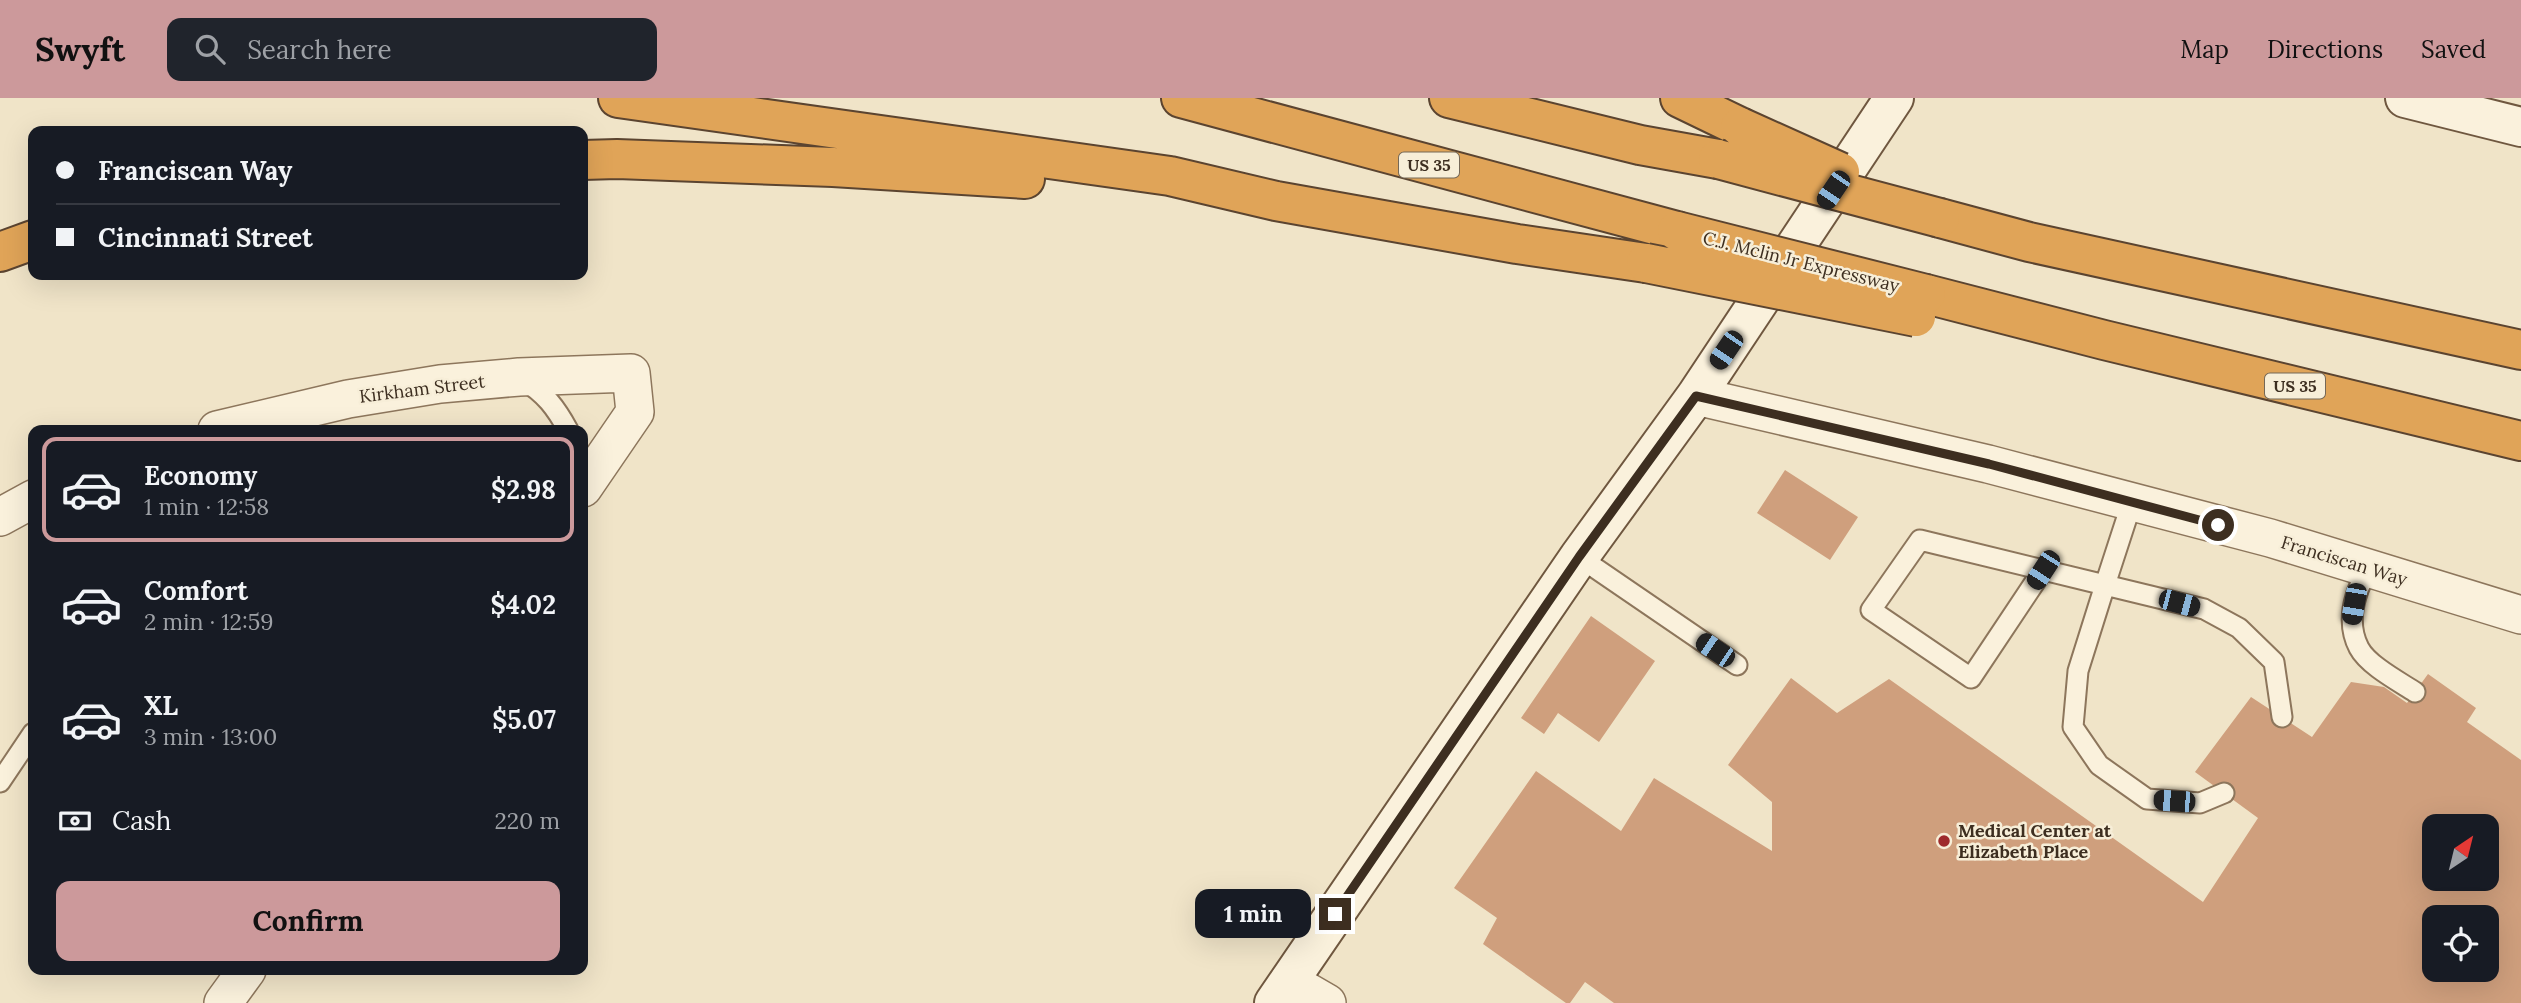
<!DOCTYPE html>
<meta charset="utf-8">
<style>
:root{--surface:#171b24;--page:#20242c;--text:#f1f3f6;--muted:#9ea1a6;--line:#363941;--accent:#cc999b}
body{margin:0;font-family:Lora,serif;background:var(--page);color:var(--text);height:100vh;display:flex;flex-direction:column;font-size:26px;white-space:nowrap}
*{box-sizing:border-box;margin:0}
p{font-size:23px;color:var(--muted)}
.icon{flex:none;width:38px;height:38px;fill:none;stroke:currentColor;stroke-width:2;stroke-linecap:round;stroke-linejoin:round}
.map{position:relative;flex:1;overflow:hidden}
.panel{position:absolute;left:28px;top:327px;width:560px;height:550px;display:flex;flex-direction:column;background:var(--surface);border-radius:14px;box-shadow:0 7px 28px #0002}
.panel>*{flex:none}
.guide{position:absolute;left:28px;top:28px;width:560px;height:154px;border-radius:14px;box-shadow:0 7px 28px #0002;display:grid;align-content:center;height:154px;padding:0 28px;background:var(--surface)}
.needle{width:46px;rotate:35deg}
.fabs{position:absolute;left:2422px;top:716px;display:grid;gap:14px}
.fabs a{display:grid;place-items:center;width:77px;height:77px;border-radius:14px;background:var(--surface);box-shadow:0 7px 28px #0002;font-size:35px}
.end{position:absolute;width:32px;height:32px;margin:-16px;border:9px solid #3d2e20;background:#fff;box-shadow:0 0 0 4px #fff}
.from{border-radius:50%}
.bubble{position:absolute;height:49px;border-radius:14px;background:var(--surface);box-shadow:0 7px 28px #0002;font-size:23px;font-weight:800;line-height:49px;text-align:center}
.car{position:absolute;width:21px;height:42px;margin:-21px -10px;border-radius:9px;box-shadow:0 0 5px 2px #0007;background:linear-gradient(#222 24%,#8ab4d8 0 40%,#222 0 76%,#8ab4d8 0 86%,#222 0)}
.guide b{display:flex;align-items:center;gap:24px;height:66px;font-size:26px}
.guide b+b{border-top:2px solid var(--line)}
.guide i{width:18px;height:18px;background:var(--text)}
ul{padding:12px 0 0;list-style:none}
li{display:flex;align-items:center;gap:21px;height:105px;margin:0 14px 10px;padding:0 14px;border:4px solid transparent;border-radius:14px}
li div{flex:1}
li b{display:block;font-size:26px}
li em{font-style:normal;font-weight:800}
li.current{border-color:var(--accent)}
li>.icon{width:63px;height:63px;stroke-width:1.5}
.pay{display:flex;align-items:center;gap:18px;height:77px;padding:0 28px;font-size:26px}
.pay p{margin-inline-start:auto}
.primary-button{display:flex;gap:14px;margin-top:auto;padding:14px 28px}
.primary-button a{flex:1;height:80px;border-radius:14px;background:var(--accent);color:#111;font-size:28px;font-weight:800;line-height:80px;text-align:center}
header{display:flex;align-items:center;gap:42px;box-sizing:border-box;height:98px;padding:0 35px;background:var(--accent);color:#111}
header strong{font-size:33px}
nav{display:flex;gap:38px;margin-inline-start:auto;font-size:24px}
.search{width:490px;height:63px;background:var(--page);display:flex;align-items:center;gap:18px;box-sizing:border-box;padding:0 24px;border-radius:14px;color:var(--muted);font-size:26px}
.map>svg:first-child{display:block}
</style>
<header>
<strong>Swyft</strong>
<div class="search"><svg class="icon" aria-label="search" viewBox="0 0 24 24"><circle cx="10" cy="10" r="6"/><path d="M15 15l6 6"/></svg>Search here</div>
<nav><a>Map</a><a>Directions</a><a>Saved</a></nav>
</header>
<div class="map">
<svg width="2521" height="905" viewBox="0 0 2521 905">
<rect width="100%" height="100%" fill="#f0e4c8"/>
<path fill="#cf9f7d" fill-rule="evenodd" d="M1785,372L1858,419L1830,462L1757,415Z
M1591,518L1655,563L1599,644L1558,615L1544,636L1521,620Z
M2428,576L2476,610L2467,624L2521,662V905H1614L1585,884L1570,905H1566L1483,846L1497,820L1454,790L1536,673L1621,733L1654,680L1772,753V704L1728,667L1791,580L1837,615L1889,581L2203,804L2258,720L2195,674L2251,599L2312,639L2351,584L2384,589L2407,605ZM2434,728H2487V780H2434ZM2434,819H2487V872H2434Z"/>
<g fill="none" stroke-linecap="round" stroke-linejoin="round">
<defs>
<path id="lane" d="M523,282C545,295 556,310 568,332
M1579,459L1737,567
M2368,471C2355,494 2345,523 2359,550C2368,567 2398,583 2415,594
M2043,472L1971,580L1871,512L1920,442L2105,487L2132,404
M0,684L33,635
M2224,695L2200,705L2147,701L2099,667L2073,629L2078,573L2105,487L2204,511L2239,530L2274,564L2282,619"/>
<path id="street" d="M1696,298L1988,366L2270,440L2521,517
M217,332L348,301L440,286L519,279L631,275L635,314L583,390
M0,419L33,401
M1289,883L1327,905
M223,905L247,872"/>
<path id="secondary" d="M2405,0L2521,29
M1274,905L1579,459L1696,298L1894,0"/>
<path id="highway" d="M618,0L1170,78L1276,103L1517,146L1646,165
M1181,0L1677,133
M1449,0L1640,47L1718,61
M1680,0L1740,29
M583,62L617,61L833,69L1025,81
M1940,120L2029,144L2521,252
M0,154L33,142
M1926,196L2104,242L2521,343"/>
</defs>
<use href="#lane" stroke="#8d765c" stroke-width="23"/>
<use href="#street" stroke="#8d765c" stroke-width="40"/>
<use href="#secondary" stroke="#6f573f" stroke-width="42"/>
<use href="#highway" stroke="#5b4430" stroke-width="42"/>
<use href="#lane" stroke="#faf1dc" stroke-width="19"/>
<use href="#street" stroke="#faf1dc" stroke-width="37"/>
<use href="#secondary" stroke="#faf1dc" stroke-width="38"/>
<use href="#highway" stroke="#e0a458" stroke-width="38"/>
<defs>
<path id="highway-bridge" d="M1740,29L1840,74
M1718,61L1940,120
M1677,133L1926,196
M1646,165L1916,219"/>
</defs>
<use href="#highway-bridge" stroke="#5b4430" stroke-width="42" stroke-linecap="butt"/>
<use href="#highway-bridge" stroke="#e0a458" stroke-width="38"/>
</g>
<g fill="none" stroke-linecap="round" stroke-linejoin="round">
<path stroke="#3d2e20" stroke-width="9" d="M1335,816L1579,459L1696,298L1989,366L2218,427"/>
</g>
<circle fill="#9e2a2b" stroke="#f7eed8" stroke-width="2.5" cx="1944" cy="743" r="7"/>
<g text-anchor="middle" stroke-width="5" stroke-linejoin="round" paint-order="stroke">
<g fill="#f7eed8" stroke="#756857" stroke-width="2">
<rect x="1399" y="54.5" width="60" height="25" rx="5"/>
<rect x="2265" y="275.5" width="60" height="25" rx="5"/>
</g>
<g font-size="16" font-weight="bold" fill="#3d2e20">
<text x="1429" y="73">US 35</text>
<text x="2295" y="294">US 35</text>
</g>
<g font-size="18" fill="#3d2e20" stroke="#f7eed8">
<text transform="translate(1801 164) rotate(14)" y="6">C.J. Mclin Jr Expressway</text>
<text transform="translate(422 291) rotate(-7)" y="6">Kirkham Street</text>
<text transform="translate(2344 463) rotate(17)" y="6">Franciscan Way</text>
</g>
<g font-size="18" font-weight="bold" fill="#3d2e20" stroke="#f7eed8" text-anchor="start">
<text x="1958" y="739">Medical Center at<tspan x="1958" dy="21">Elizabeth Place</tspan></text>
</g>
</g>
</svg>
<div class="fabs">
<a><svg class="needle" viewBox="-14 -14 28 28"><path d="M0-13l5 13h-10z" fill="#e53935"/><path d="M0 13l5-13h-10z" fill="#9ea1a6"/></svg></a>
<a><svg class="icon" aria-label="locate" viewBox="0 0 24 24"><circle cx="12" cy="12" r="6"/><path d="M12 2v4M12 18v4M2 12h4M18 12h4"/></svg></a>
</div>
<i class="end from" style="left:2218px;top:427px"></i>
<i class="end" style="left:1335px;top:816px"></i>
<div class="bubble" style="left:1195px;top:791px;width:116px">1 min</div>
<i class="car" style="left:1833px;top:92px;rotate:214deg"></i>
<i class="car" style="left:1726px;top:252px;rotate:214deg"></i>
<i class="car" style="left:2043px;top:472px;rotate:213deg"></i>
<i class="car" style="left:2179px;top:505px;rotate:105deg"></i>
<i class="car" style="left:2354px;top:506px;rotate:190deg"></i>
<i class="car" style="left:1715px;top:552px;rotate:304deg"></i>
<i class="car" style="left:2174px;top:703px;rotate:274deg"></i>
<div class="guide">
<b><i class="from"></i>Franciscan Way</b>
<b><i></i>Cincinnati Street</b>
</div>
<section class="panel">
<ul>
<li class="current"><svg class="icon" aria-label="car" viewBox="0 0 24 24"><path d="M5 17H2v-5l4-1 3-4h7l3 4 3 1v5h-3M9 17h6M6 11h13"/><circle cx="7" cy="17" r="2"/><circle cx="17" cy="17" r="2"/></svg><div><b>Economy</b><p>1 min · 12:58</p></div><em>$2.98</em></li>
<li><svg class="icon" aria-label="car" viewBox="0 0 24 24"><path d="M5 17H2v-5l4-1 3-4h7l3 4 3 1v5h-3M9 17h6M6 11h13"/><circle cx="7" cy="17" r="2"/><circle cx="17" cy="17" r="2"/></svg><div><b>Comfort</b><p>2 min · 12:59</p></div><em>$4.02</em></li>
<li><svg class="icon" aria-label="car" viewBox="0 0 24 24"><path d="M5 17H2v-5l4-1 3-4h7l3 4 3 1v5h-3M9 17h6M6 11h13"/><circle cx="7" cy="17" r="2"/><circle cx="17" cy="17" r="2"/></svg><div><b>XL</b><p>3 min · 13:00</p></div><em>$5.07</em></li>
</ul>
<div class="pay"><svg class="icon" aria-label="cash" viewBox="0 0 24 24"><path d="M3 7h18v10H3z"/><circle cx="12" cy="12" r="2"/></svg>Cash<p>220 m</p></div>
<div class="primary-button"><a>Confirm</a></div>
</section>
</div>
